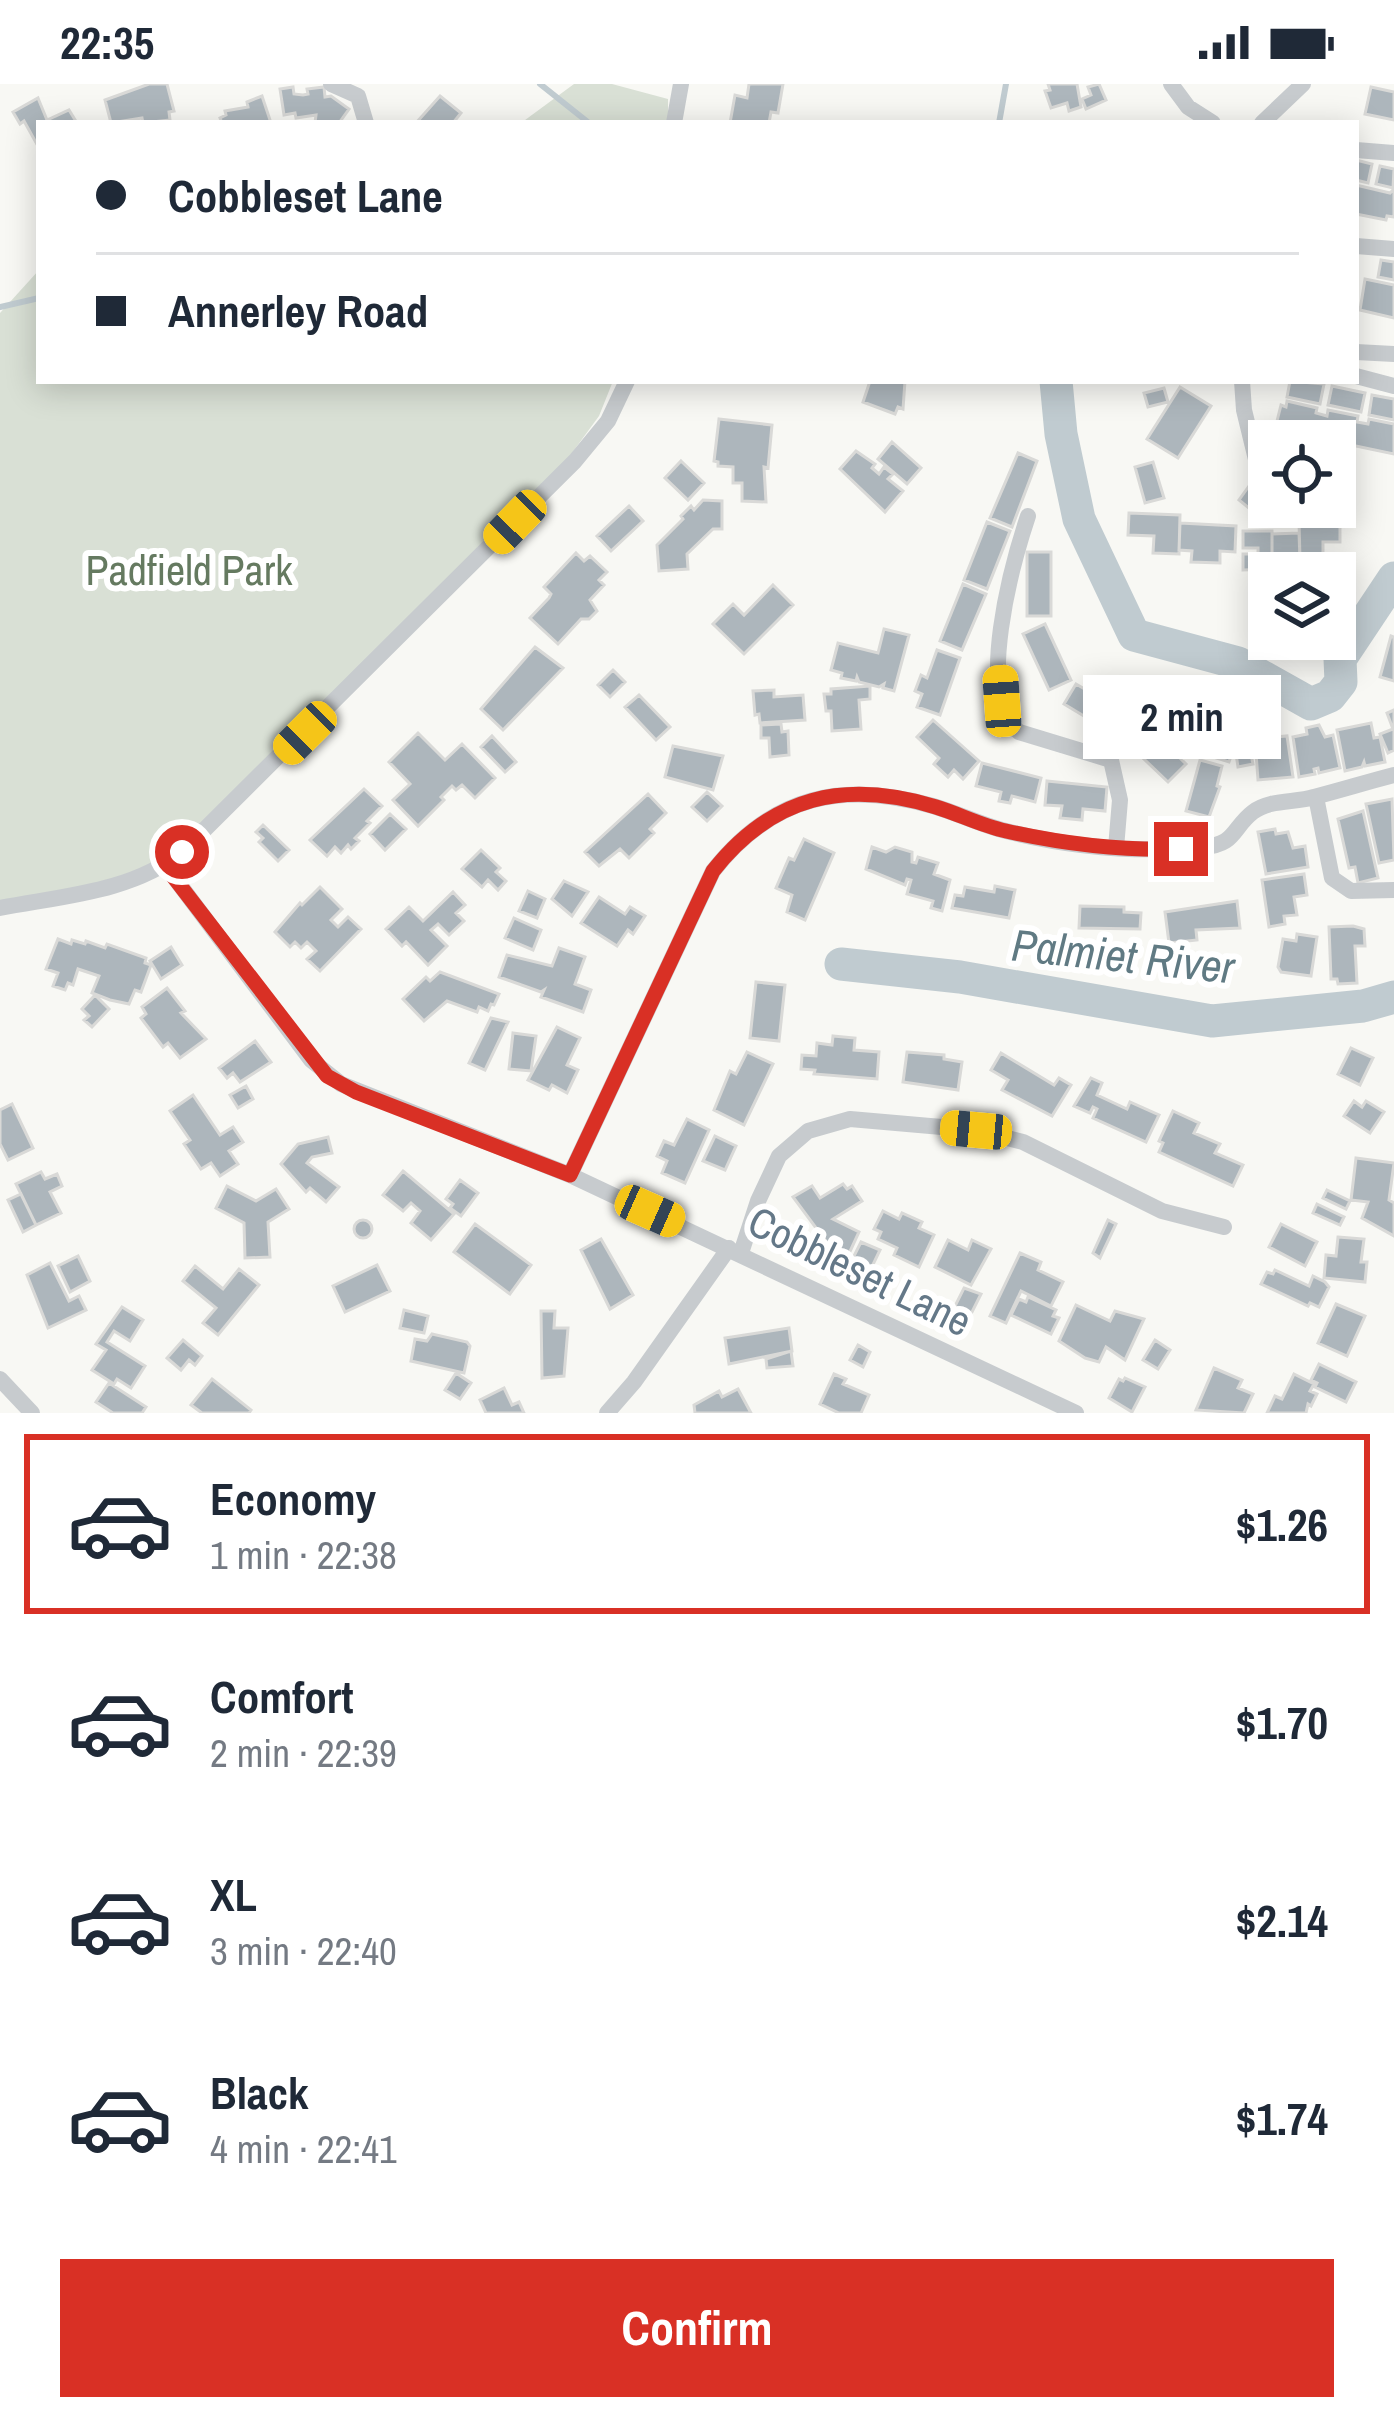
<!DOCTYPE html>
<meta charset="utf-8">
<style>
:root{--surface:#fff;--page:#f2f2f3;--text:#1f2937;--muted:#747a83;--line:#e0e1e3;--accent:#d93025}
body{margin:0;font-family:"Archivo Narrow",sans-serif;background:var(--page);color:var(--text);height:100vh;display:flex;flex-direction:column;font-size:45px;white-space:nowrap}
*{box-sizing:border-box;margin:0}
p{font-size:39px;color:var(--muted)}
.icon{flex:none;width:66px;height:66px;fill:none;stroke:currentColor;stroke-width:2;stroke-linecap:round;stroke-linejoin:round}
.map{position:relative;height:1329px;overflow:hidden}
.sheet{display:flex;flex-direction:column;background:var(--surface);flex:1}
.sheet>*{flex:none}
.banner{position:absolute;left:36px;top:36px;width:1323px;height:264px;border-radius:0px;box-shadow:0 6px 30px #0003;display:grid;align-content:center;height:264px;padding:0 60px;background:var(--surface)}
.fabs{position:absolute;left:1248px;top:336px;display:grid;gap:24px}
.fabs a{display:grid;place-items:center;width:108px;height:108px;border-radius:0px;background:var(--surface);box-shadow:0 6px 30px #0003;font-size:60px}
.end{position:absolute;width:54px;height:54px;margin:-27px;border:15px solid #d93025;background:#fff;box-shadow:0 0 0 6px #fff}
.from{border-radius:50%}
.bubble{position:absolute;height:84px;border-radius:0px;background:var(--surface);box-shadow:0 6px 30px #0003;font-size:39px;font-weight:800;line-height:84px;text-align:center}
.car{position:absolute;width:36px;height:72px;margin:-36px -18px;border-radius:15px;box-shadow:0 0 9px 3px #0007;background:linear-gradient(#f5c518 24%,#345 0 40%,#f5c518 0 76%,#345 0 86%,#f5c518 0)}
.banner b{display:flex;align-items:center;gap:42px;height:114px;font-size:45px}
.banner b+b{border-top:3px solid var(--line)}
.banner i{width:30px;height:30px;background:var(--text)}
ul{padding:21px 0 0;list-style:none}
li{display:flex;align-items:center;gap:36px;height:180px;margin:0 24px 18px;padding:0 36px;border:6px solid transparent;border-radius:0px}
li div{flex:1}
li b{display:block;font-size:45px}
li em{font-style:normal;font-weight:800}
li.active{border-color:var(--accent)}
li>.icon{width:108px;height:108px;stroke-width:1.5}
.button{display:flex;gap:24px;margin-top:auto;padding:24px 60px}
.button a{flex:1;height:138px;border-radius:0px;background:var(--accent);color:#fff;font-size:48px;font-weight:800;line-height:138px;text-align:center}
.status{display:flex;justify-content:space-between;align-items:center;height:84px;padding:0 60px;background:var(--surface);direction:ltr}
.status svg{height:33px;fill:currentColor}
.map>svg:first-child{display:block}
</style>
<div class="status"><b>22:35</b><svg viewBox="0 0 49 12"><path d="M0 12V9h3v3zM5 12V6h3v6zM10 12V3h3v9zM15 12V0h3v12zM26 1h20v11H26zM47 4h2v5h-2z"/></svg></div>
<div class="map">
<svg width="1394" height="1329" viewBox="0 0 1394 1329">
<rect width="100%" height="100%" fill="#f8f8f4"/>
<path fill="#d9e0d5" d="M574,0H612L668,15V39H521Z
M39,186V297H613L599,332L569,373L195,749L129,796L0,819V229Z"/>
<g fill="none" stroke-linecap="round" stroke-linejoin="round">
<path stroke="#c0cbd0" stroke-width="6" d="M540,0L589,39
M999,39L1006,0
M0,223L39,214"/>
<path stroke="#c0cbd0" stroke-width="33" d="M1056,297L1061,350L1079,435L1134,551L1238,579L1311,620L1330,612L1341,598L1340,575L1394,494
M841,880L960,893L1212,937L1363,922L1394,913"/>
</g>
<path fill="#adb6bc" stroke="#d9d9d7" stroke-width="3" d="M149,0H167L174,27L169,28L170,36L143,39L142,34L111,39L105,16Z
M749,0H783L778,29L771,28L769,39H730L735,11L747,14Z
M1048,0H1077L1081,23L1069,27L1067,19L1051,24L1045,7L1050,6Z
M1099,0L1106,16L1086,25L1082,15L1091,11L1088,3Z
M293,3L294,10L303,11L308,10L307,5L324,3L325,13L331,12L349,25L339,39H315L316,31L296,34L295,29L284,31L280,5Z
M1371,3L1394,8V36L1365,30Z
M262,12L271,39H222L220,34L226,31L225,27L248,23L247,18Z
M440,12L461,29L453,39H416Z
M38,14L47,36L69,26L77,39H39V64L24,37L20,40L13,28Z
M1356,76L1372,80L1368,99L1356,96Z
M1380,82L1394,85L1393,104L1376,100Z
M1356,101L1390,109L1394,105V133L1387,132L1386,136L1356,130Z
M1381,176L1394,178V196L1378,193Z
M1365,195L1394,201V234L1360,226Z
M870,297H905L903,325L898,323L895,330L863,318Z
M1290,297L1324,300L1320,320L1287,313Z
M1332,302L1365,309L1361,328L1328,321Z
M1180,303L1211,322L1178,374L1147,355Z
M1164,304L1168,318L1148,323L1144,309Z
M1372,311L1394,315V336L1369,331Z
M1287,317L1317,324L1316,329L1327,332L1328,326L1358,332L1357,338L1368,340L1369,335L1394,340V370L1275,345L1281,321L1286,323Z
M719,335L772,341L768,384L764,383L766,418L742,417V399H733V383L718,382V378L714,377Z
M892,358L921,384L907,400L878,375Z
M856,367L875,380L872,384L879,390L884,383L893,390L888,395L903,407L885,428L840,385Z
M1018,369L1037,377L1012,443L990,434Z
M681,377L704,399L688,416L665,394Z
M1153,378L1164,414L1145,419L1135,383Z
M1249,402L1266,414L1255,429L1239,416Z
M703,416L722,417V445H713L687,470L688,485L659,487L657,461L683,435L681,432L691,422L694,426Z
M629,422L643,437L611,467L597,452Z
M1129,429L1180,431L1179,470L1153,469L1154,452L1128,451Z
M1299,437H1340V458H1323V476H1300Z
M987,438L1010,447L987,505L964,496Z
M1180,439L1236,442L1235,468L1220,467V479L1191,478L1192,467L1179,466Z
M1243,447H1272V485L1243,486V470H1258V464H1243Z
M1299,449L1300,476H1286V489H1272V450Z
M1027,468H1051V532H1027Z
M576,469L584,477L590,472L607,488L599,496L604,501L590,516L597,527L589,535H581L558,560L530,534L549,514L551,510L544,503Z
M963,500L986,510L962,566L940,557Z
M773,501L793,521L744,570L713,540L733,520L744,531Z
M1045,540L1071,596L1049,606L1023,550Z
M884,545L909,551L894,607L883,604L884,600L879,603L859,598L857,593L856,597L841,594L842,589L831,586L838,559L878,569Z
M1391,552L1394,553V597L1380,593Z
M535,563L563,584L503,646L481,625Z
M937,566L960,574L940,631L917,623L922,610L915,607L921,591L927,594Z
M613,586L625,598L610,613L598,601Z
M1076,600L1129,631L1117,652L1064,620Z
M870,602V615L859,616L861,645L832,647L831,627H826L824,610H831V605Z
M774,606V613L803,611L805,636L760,639L759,630L755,631L753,607Z
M639,611L670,643L656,656L625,623Z
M1394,626V666L1388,669L1380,650L1393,645L1387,629Z
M1209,630L1232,637L1228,648L1238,652L1229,678L1197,668Z
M933,636L979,677L963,695L954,686L948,693L934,680L939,674L917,653Z
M1140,637L1163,658L1170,651L1189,668L1181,675L1186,680L1168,698L1123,655Z
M1371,639L1374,654L1380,653L1385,678L1365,682L1364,678L1362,683L1345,687L1337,646Z
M781,640L782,648L788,647L789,671L770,673L769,654H761V641Z
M1319,641L1325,653L1333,651L1340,684L1319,689L1318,684L1314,685L1315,690L1299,693L1293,653L1307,650L1306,644Z
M418,649L445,676L462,660L495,694L475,714L462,701L456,706L452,702L441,713L444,716L418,742L393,716L410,700L389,678Z
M492,652L516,678L505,688L481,663Z
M1287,652L1293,693L1258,696L1255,655Z
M1249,661L1253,680L1238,683L1235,663Z
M673,662L723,672L713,706L665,693Z
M1200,676L1222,682L1217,702L1220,703L1209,733L1186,727Z
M982,679L1041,694L1035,718L1012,712L1010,719L999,717L1001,708L976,702Z
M1047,697L1107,703L1105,727L1083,725L1082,736L1060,734L1062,722L1045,721Z
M364,705L382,722L367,737L370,739L355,754L359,757L351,765L348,761L341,769L335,763L327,772L310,756Z
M707,708L722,722L707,737L692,723Z
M648,710L666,729L650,745L654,749L629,774L620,765L599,782L585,768Z
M1392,715L1394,776L1379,779L1366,720Z
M1363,727L1378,794L1358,799L1355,783L1349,784L1338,735Z
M390,730L406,745L385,766L370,750Z
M263,741L289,766L278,777L259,758L263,754L256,748Z
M1275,745L1276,750L1288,748L1293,764L1305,762L1308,783L1266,790L1258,748Z
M804,755L834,769L805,836L787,828L792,811L776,804L789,774L794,776Z
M872,763L886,768L895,763L912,768V778L916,779L918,773L938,779L934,790L950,796L942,827L931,824L933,817L907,810L911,796L907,795L905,801L866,785Z
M481,766L500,784L496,788L506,797L498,806L488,796L482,803L462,785Z
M1304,790L1307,811L1294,813L1297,831L1284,832L1285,840L1269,843L1262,796Z
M564,797L588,808L572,832L552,815Z
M995,802L1015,806L1009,834L952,824L955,811L963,812L965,803L994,808Z
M320,803L342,825L331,836L338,843L348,833L361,845L320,887L307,875L316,867L307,858L301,864L295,858L290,863L275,848L300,819L302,821Z
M528,807L545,815L537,834L519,827Z
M453,808L465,821L456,829L464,837L449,851L438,840L431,846L447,862L428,881L406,858L402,862L386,845L409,823L423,837Z
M599,813L625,830L630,823L645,832L633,850L628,846L617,862L581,839Z
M1237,817L1240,844L1196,846L1197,856L1169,859L1165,828Z
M1080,822L1124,823V828L1141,829L1140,845L1079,844Z
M514,834L541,846L533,866L505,854Z
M1353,842L1364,845L1365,862H1355L1357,899L1338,900L1337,895H1331L1329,843Z
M1297,850L1317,853L1311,892L1281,888L1278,883L1283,855L1296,857Z
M58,855L71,860L72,856L85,860L86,857L105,864L107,860L146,874L145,879L151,881L141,908L135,906L129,920L110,916L92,909L99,892L78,885L73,901L68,899L65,906L53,902L58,889L46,885Z
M171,863L182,881L161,895L150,877Z
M559,864L585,873L575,900L591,906L583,928L541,913L544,906L541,908L499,893L507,871L552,882Z
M440,888L499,910L494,921L491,920L488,927L479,923L477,928L447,917L424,937L403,915L426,893L430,897Z
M756,898L785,901L779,957L750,954Z
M167,904L185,927L181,929L206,955L180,974L168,959L163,963L141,934L146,930L142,923Z
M95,911L109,925L92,943L84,936L89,932L82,925Z
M491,934L508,938L485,986L469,979Z
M557,943L580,954L567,981L578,986L567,1009L552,1001L549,1006L528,996Z
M513,949L536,952L531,987L509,985Z
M833,952L855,954L854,966L879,968L877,995L814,990L815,986L801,985L802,971L816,972L817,959L832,961Z
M255,957L271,978L240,998L233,989L227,994L219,984Z
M1351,964L1373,974L1360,1001L1338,990Z
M747,968L773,980L744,1041L714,1026L730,987L736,990Z
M907,968L944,971V975L962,978L958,1006L903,998Z
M1001,969L1054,1001L1059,994L1071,1001L1052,1032L1002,1006L1008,996L991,986Z
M1091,994L1102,999L1097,1011L1127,1025L1130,1018L1159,1031L1146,1058L1093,1034L1097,1025L1093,1023L1090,1029L1074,1022Z
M246,1002L253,1015L238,1024L230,1011Z
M193,1011L220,1051L233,1043L243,1058L229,1067L238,1080L220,1092L211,1079L201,1085L184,1060L190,1056L170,1027Z
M1354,1017L1362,1023L1366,1017L1384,1028L1370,1049L1344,1032Z
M12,1020L33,1064L8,1076L0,1060V1026Z
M1173,1027L1199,1039L1194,1049L1220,1060L1215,1069L1243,1081L1233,1102L1159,1068L1163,1059L1159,1057Z
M687,1035L709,1046L685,1099L662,1089L667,1077L657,1072L664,1057L674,1061Z
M715,1052L736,1062L725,1086L703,1077Z
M328,1053L332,1069L312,1073L307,1079L339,1103L326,1118L310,1104L306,1108L281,1080L298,1060Z
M1356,1074L1394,1079L1389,1116L1394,1119V1152L1362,1134L1368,1118L1351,1116Z
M403,1087L454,1130L431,1156L411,1139L420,1127L411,1119L403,1127L383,1111Z
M41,1088L45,1095L57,1090L62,1102L50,1108L61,1129L36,1141L16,1100Z
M460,1096L478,1109L461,1132L450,1124L453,1120L446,1115Z
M843,1100L847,1105L852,1102L862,1117L833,1135L859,1148L847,1174L826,1165L828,1160L793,1113L812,1102L820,1114Z
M227,1102L256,1117L276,1105L289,1125L268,1138L270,1173L245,1174L244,1139L216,1124Z
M1327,1106L1350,1117L1346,1125L1323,1114Z
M21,1110L36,1141L23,1148L8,1116Z
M1317,1120L1344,1133L1340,1141L1313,1129Z
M883,1127L899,1135L902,1129L922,1138L919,1144L934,1151L919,1183L894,1171L897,1164L878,1155L881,1148L874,1145Z
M354 1145a9 9 0 1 1 18 0a9 9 0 1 1-18 0Z
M1108,1136L1116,1140L1100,1174L1093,1169Z
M475,1140L531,1181L510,1210L454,1168Z
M1281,1140L1317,1158L1305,1182L1269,1163Z
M1338,1153L1364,1155L1361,1178H1367L1365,1198L1324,1194L1326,1171L1336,1172Z
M601,1155L633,1211L610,1225L581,1166Z
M948,1156L968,1166L972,1156L991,1165L971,1201L935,1183Z
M861,1158L880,1166L868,1191L849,1182Z
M1020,1169L1041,1178L1038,1186L1063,1198L1051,1222L1021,1207L1006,1239L990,1232Z
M78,1172L90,1197L70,1208L58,1182Z
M50,1179L69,1217L79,1212L86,1226L48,1244L27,1191Z
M377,1181L390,1207L345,1228L333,1202Z
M195,1182L223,1205L239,1185L259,1201L218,1251L203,1239L216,1224L183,1197Z
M1275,1186L1309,1202L1313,1192L1325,1198L1329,1203L1319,1223L1310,1219L1308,1222L1261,1200L1267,1188L1273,1190Z
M964,1204L981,1210L971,1230L955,1222Z
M1028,1213L1056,1226L1053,1232L1059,1234L1051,1250L1011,1231L1019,1215L1026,1218Z
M1336,1220L1365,1232L1347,1272L1318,1259Z
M1076,1221L1110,1237L1115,1227L1144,1235L1125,1276L1106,1263L1099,1278L1085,1274L1059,1257Z
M122,1223L143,1236L130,1257L114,1247L107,1258L145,1282L131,1304L117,1295L114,1300L92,1286L106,1266L96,1260Z
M404,1226L428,1232L424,1249L400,1244Z
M541,1227H555L554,1244H568L564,1292L542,1294Z
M789,1244L792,1267L729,1280L725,1254Z
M432,1250L467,1258L470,1262L464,1289L411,1277L415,1255L427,1257Z
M183,1256L202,1272L195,1281L189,1276L181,1286L167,1274Z
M1155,1256L1170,1266L1158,1285L1143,1276Z
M858,1261L870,1268L863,1283L850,1276Z
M791,1267L793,1282L767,1284L766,1275Z
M1319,1280L1356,1298L1346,1318L1315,1303L1317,1299L1311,1296Z
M1214,1284L1242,1296L1238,1304L1253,1310L1244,1329L1196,1326Z
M456,1289L471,1299L460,1315L445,1306Z
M834,1290L846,1295L843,1300L869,1311L861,1329H839L820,1320Z
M1294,1290L1314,1300L1310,1307L1317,1310L1311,1322L1308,1320L1306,1329H1267L1275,1312L1282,1315Z
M1125,1294L1145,1303L1132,1328L1109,1314L1119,1295L1123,1297Z
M212,1295L251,1326L249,1329H202L191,1321Z
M109,1299L146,1323L142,1329H113L96,1318Z
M504,1304L512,1321L519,1318L524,1329H486L480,1316Z
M738,1305L751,1329H695L694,1321L719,1307L722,1313Z"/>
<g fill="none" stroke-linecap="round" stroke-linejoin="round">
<path stroke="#c7cbce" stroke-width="16" d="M331,0L358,12L366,39
M1171,0L1188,23L1213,39
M674,39L681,0
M1262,39L1303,0
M1356,66L1394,69
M1356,162L1394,165
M1356,268L1394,270
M1356,292L1394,302
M1242,297L1244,326L1262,400
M1028,432C1013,477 974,614 1019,648L1111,676L1120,716L1116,764
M1316,713L1332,794L1351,807L1394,806
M165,781L311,976L341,1000L570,1091L1076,1329
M0,824C62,812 132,808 182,768L575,377L608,337L627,297
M570,1091L713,787C772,712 842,696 933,722C957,729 979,740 1002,746C1068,763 1136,769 1203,763C1236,761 1232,744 1253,728C1270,715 1295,719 1314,713C1341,706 1367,698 1394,691
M741,1169L758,1117L779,1072L808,1047L850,1035L976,1046L1023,1058L1162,1127L1224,1143
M0,1295L32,1329
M607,1329L634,1298L729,1164"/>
</g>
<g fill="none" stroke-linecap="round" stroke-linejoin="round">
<path stroke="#d93025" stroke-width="15" d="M182,768L165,782L327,992L356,1008L570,1091L713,787C772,712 845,695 936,723C959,730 982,742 1006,747C1064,760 1121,767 1181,765"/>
</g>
<g text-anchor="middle" stroke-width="12" stroke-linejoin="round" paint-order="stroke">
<g font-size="42" fill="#657a60" stroke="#fff">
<text x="189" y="501">Padfield Park</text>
</g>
<g font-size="42" fill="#647888" stroke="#fff">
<text transform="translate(860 1187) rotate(26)" y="15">Cobbleset Lane</text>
</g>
<g font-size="45" font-style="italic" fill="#607a83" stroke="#fff">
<text transform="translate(1123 872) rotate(6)" y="16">Palmiet River</text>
</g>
</g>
</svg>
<div class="fabs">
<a><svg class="icon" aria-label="locate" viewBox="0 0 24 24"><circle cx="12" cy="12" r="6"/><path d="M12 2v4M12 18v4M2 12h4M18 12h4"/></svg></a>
<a><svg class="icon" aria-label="layers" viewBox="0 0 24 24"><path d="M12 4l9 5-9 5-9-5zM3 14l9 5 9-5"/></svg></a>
</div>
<i class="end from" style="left:182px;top:768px"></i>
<i class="end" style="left:1181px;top:765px"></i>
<div class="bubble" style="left:1083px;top:591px;width:198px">2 min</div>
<i class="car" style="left:515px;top:438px;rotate:224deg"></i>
<i class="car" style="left:1002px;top:617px;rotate:356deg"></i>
<i class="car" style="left:305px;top:649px;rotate:225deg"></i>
<i class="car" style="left:976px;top:1046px;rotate:275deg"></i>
<i class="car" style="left:650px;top:1127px;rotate:114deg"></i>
<div class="banner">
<b><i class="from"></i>Cobbleset Lane</b>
<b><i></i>Annerley Road</b>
</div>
</div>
<section class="sheet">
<ul>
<li class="active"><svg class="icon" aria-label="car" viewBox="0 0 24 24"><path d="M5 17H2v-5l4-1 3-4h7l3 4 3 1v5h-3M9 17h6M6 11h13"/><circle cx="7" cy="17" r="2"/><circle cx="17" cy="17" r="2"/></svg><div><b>Economy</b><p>1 min · 22:38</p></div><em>$1.26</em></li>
<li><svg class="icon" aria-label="car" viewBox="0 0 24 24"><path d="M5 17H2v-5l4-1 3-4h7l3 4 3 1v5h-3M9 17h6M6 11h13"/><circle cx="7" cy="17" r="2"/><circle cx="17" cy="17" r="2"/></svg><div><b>Comfort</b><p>2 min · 22:39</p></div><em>$1.70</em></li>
<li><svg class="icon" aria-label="car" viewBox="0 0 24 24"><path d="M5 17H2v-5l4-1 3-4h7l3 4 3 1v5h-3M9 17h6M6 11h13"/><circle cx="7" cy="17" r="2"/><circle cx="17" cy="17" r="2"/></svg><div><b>XL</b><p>3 min · 22:40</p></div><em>$2.14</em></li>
<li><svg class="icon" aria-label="car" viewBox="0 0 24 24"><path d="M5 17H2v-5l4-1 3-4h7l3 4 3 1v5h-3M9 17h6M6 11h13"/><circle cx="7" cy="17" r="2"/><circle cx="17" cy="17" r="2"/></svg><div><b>Black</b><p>4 min · 22:41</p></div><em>$1.74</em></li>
</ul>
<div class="button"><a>Confirm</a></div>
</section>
